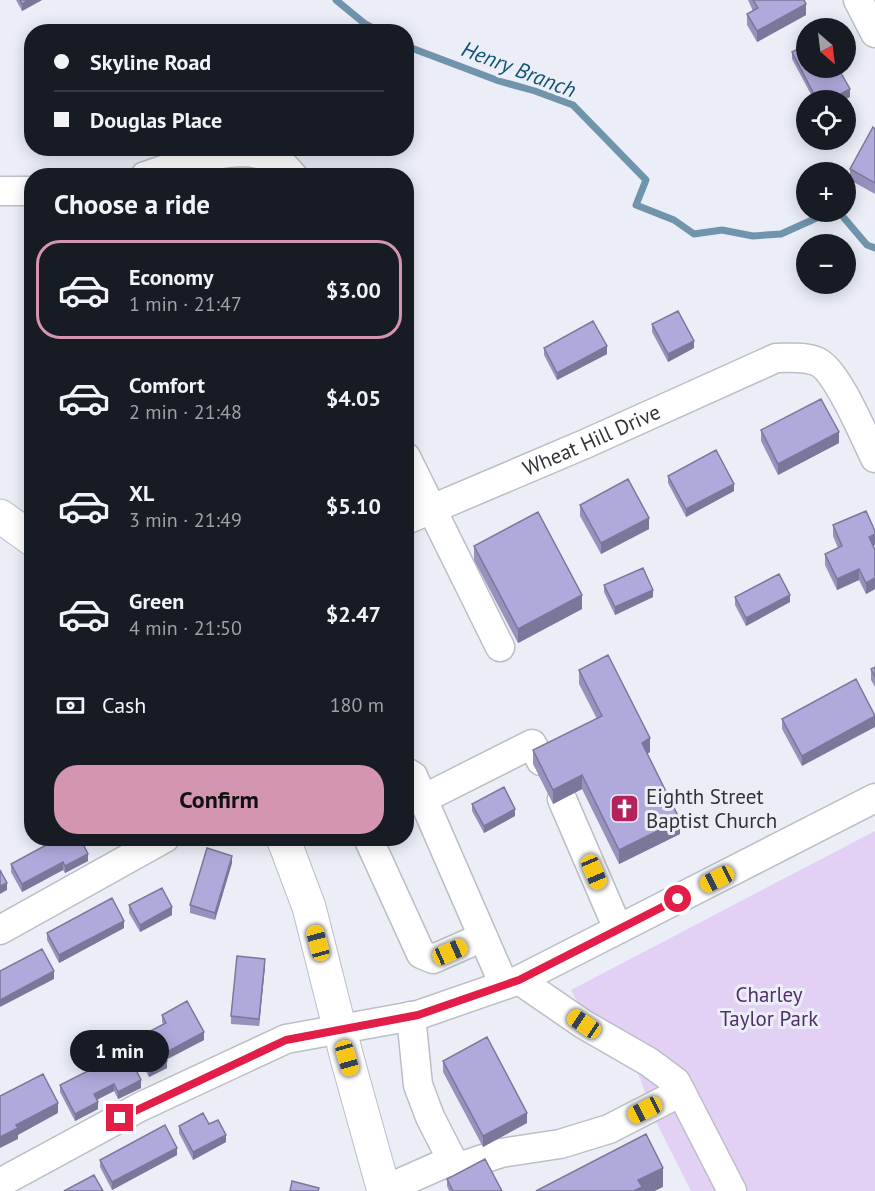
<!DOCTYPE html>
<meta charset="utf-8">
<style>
:root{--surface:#171b24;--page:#20242c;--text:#f1f3f6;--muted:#9ea1a6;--line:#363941;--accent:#d495b0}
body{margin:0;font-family:"PT Sans",sans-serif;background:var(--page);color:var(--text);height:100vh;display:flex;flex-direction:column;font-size:22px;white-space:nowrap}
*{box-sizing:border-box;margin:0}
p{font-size:20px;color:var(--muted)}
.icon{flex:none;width:33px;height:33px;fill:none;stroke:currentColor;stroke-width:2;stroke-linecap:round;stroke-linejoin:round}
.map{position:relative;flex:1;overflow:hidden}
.side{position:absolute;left:24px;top:168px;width:390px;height:678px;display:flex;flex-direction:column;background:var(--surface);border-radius:24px;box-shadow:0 3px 15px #0003}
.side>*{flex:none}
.guide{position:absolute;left:24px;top:24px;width:390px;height:132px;border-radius:24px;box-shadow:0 3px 15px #0003;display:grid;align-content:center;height:132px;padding:0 30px;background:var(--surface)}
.needle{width:39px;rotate:152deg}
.fabs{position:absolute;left:796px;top:18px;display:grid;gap:12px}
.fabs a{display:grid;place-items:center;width:60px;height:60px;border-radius:50%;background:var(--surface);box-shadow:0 3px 15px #0003;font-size:30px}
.end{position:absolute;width:27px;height:27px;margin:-14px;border:8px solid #e11d48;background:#fff;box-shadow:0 0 0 3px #fff}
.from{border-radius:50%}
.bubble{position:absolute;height:42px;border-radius:21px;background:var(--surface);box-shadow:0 3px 15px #0003;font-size:20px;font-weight:700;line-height:42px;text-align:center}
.car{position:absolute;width:18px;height:36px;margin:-18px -9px;border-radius:8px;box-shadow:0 0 4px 2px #0007;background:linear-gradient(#f5c518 24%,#345 0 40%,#f5c518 0 76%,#345 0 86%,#f5c518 0)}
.guide b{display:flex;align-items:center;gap:21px;height:57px;font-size:22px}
.guide b+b{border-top:2px solid var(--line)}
.guide i{width:15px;height:15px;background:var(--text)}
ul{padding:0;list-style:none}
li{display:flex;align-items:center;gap:18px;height:99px;margin:0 12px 9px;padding:0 18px;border:3px solid transparent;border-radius:24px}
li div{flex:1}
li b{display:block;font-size:22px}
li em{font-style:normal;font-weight:700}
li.active{border-color:var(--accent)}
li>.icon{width:54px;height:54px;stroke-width:1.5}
h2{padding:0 30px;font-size:27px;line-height:72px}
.pay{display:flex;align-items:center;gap:15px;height:66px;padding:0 30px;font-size:22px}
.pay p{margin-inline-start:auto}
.action{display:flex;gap:12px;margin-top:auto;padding:12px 30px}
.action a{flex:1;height:69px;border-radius:24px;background:var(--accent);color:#111;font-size:24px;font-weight:700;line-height:69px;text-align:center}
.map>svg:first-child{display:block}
</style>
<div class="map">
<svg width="875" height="1191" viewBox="0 0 875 1191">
<rect width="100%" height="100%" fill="#ebeef7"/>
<path fill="#e3d1f5" d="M875,831V1191H691L657,1124L623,1034L584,1015L571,990Z"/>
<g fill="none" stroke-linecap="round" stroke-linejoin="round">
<path stroke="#6f94ac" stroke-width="7" d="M336,0L364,23L380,32
M406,46L499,81L535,91L573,105L646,180L636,205L674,220L694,234L722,230L753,236L781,234L830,212
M839,212L867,245L875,248"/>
<defs>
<g id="minor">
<path d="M858,0L875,33"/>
<path d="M145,176C183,164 237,140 276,160C282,163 288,170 293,176"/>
<path d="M0,191H32"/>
<path d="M406,457L500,647"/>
<path id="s1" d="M406,520L585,444L776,358C790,358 805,356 818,362C838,372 864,436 875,458"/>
<path d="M406,772L413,776L504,985"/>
<path d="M423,799L532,744L541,761"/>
<path d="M562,799L618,929"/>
<path d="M368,838L421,954L433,959L483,937"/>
<path d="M0,930L165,838"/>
<path d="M519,980L583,1024L649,1062L676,1082L732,1191"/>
<path d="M411,1016L418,1085L430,1117L452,1160L462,1166L501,1153L560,1144L609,1129L681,1092"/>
<path d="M0,1183L140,1107L286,1039L418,1015L519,980L875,798"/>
<path d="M384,1190L452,1160"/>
</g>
<path id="major" d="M0,516L32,539
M283,838L309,907L347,1058L384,1191"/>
</defs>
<use href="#minor" stroke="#bbbec6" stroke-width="31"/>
<use href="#major" stroke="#bbbec6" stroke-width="35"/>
<use href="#minor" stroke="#fff" stroke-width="28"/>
<use href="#major" stroke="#fff" stroke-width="33"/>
</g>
<path fill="#9792bd" d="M16,0H42L22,11Z
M748,0H804L806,15L757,42L747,25V14L753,11Z
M792,52L850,97L843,100H814L792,59Z
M875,129V194L850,180V169Z
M652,324L694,348L668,362L652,332Z
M544,348L607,354L557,380L544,355Z
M761,430L839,443L778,475L761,441Z
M668,476L734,491L686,517L668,483Z
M580,505L649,529L601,554L580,516Z
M833,525L875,545L873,546L875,550V589L866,594L859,580L837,590L825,565V554L838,548L833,536Z
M474,546L582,609L518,643L474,560Z
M604,585L653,597L615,615L604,592Z
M735,597L790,602L746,626L735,605Z
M875,667V687L871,680V669Z
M579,670L650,752L647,754L680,834L619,864L582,789L553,804L533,764V750L597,719L579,684Z
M856,679L802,766L782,729V719Z
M472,804L515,816L484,833L472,811Z
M88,861L65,873L63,870L22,892L11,872V864Z
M232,863L215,920L190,913V905Z
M129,905L172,915L140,932L129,913Z
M124,928L59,963L47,940V933Z
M265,966L259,1026L231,1024V1016Z
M162,1015L204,1040L166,1060L167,1068L149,1077L133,1048V1040L163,1024L162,1022Z
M443,1061L527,1123L483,1147L443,1072Z
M92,1064L110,1066L141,1088L118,1099L114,1091L97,1100L98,1109L75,1121L60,1092V1085L92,1069Z
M209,1124L226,1142L193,1160L179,1133V1126Z
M177,1155L112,1190L100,1167V1160Z
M447,1179L502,1191H449L447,1186Z"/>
<path fill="#7b779a" d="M28,0H42L22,11V4Z
M806,4V15L757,42V31Z
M850,89V97L843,100H829Z
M694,341V348L668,362V354Z
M607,346V354L557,380V373Z
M839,432V443L778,475V464Z
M734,484V491L686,517V509Z
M649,518V529L601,554V543Z
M875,534V545L869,548V537Z
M859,569V580L837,590V579Z
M875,578V589L866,594V583Z
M653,590V597L615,615V607Z
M582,595V609L518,643V629Z
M790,595V602L746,626V618Z
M411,621V632L406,634V623Z
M875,716V727L802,766V756Z
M650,738V752L642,757V743Z
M582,775V789L553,804V790Z
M515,809V816L484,833V826Z
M680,820V834L619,864V850Z
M91,838H99L91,843Z
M88,854V861L65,873V866Z
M232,856V863L215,920V913Z
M63,862V870L22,892V884Z
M7,883V890L0,894V886Z
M172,907V915L140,932V925Z
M124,921V928L59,963V955Z
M265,959V966L259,1026V1019Z
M54,971V979L0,1007V1000Z
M204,1032V1040L163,1061V1054Z
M167,1061V1068L149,1077V1070Z
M141,1080V1088L118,1099V1092Z
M114,1084V1091L94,1101V1094Z
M98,1102V1109L75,1121V1114Z
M58,1103V1113L18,1135V1139L0,1148V1137L16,1125Z
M527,1113V1123L483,1147V1136Z
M226,1135V1142L193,1160V1152Z
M177,1148V1155L112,1190V1182Z
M663,1168V1187L655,1191H634L638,1180Z"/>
<path fill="#b0aadc" stroke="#7b779a" stroke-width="1.5" d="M20,0H28L22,4Z
M753,0H804L806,4L757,31L747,14L758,8Z
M807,44V68H838L850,89L829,100H817L792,52Z
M873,127L875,129V183L850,169Z
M678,311L694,341L668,354L652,324Z
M593,321L607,346L557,373L544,348Z
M821,399L839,432L778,464L761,430Z
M716,450L734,484L686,509L668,476Z
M628,479L649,518L601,543L580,505Z
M866,511L875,531V534L869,537L875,550V578L866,583L859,569L837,579L825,554L842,546L833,525Z
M538,512L582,595L518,629L474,546Z
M643,568L653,590L615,607L604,585Z
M779,574L790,595L746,618L735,597Z
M406,612L411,621L406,623Z
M608,655L650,738L642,743L680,820L619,850L582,775L553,790L533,750L602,716L579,670Z
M875,667V677L871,669Z
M856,679L875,716L802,756L782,719Z
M504,787L515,809L484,826L472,804Z
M59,838H80L88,854L65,866L63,862L22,884L11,864Z
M207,848L232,856L215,913L190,905Z
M0,870L7,883L0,886Z
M162,888L172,907L140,925L129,905Z
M112,898L124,921L59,955L47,933Z
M42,949L54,971L0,1000V971Z
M237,956L265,959L259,1019L231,1016Z
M187,1001L204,1032L163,1054L167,1061L149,1070L133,1040L166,1023L162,1015Z
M487,1037L527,1113L483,1136L443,1061Z
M129,1056L141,1080L118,1092L114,1084L94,1094L98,1102L75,1114L60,1085L94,1068L92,1064L106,1057L110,1066Z
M43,1074L58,1103L16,1125L18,1128L0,1137V1096Z
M203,1113L209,1124L218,1120L226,1135L193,1152L179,1126Z
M165,1125L177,1148L112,1182L100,1160Z
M646,1134L663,1168L638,1180L642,1187L634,1191H536Z
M485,1159L502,1191H453L447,1179Z
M94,1175L103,1191H64Z
M292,1181L319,1188L318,1191H290Z"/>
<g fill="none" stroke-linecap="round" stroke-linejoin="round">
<path stroke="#e11d48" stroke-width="8" d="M120,1118L286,1040L418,1015L519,980L678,899"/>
</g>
<defs>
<symbol id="church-square" viewBox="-11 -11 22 22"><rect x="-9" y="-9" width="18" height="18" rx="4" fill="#b1235a" stroke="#ebeef7"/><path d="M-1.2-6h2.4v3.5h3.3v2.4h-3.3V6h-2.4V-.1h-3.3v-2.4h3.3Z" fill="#fff"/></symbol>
</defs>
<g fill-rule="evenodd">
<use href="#church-square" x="608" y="792" width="33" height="33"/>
</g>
<g text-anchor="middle" stroke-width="6" stroke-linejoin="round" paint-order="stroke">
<g font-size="21" fill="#323336" stroke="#ebeef7">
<text dy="7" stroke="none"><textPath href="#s1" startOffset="202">Wheat Hill Drive</textPath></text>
</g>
<g font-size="21" fill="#323336" stroke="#ebeef7" text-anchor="start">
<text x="646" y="804">Eighth Street<tspan x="646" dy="24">Baptist Church</tspan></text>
</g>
<g font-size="21" fill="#512f6a" stroke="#ebeef7">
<text x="769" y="1002">Charley<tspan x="769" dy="24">Taylor Park</tspan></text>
</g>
<g font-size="22" font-style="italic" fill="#125474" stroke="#ebeef7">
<text transform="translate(519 69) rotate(21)" y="8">Henry Branch</text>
</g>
</g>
</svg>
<div class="fabs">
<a><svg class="needle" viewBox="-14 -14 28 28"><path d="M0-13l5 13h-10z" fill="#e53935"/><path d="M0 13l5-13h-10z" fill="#9ea1a6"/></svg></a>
<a><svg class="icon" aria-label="locate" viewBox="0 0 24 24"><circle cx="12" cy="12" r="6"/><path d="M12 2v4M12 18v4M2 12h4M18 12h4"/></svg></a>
<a>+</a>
<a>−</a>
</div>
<i class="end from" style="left:678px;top:899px"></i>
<i class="end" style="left:120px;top:1118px"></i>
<div class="bubble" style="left:70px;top:1030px;width:99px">1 min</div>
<i class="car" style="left:594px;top:872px;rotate:157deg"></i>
<i class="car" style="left:717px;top:879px;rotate:243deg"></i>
<i class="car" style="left:318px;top:943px;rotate:345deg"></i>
<i class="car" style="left:450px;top:952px;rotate:66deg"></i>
<i class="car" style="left:584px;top:1024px;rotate:304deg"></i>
<i class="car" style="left:347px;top:1058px;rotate:164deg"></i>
<i class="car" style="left:645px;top:1110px;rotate:243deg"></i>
<div class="guide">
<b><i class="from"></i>Skyline Road</b>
<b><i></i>Douglas Place</b>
</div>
<section class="side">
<h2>Choose a ride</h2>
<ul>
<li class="active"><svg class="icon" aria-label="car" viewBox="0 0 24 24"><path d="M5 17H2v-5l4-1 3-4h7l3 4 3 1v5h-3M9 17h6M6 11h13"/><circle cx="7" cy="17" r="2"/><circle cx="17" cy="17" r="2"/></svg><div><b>Economy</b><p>1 min · 21:47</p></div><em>$3.00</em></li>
<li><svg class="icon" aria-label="car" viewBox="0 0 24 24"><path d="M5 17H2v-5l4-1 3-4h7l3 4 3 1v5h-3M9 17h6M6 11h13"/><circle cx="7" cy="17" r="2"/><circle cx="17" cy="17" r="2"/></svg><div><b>Comfort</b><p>2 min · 21:48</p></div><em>$4.05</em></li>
<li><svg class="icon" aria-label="car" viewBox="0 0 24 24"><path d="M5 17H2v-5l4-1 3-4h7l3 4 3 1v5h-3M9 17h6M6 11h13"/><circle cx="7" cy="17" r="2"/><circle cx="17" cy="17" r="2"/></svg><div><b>XL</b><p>3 min · 21:49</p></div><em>$5.10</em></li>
<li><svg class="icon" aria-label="car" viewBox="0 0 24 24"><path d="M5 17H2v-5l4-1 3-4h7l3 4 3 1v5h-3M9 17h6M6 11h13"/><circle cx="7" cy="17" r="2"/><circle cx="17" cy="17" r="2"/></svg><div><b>Green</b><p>4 min · 21:50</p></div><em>$2.47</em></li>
</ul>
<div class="pay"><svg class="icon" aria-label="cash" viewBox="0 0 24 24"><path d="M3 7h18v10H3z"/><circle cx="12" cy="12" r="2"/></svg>Cash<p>180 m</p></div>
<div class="action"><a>Confirm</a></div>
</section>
</div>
